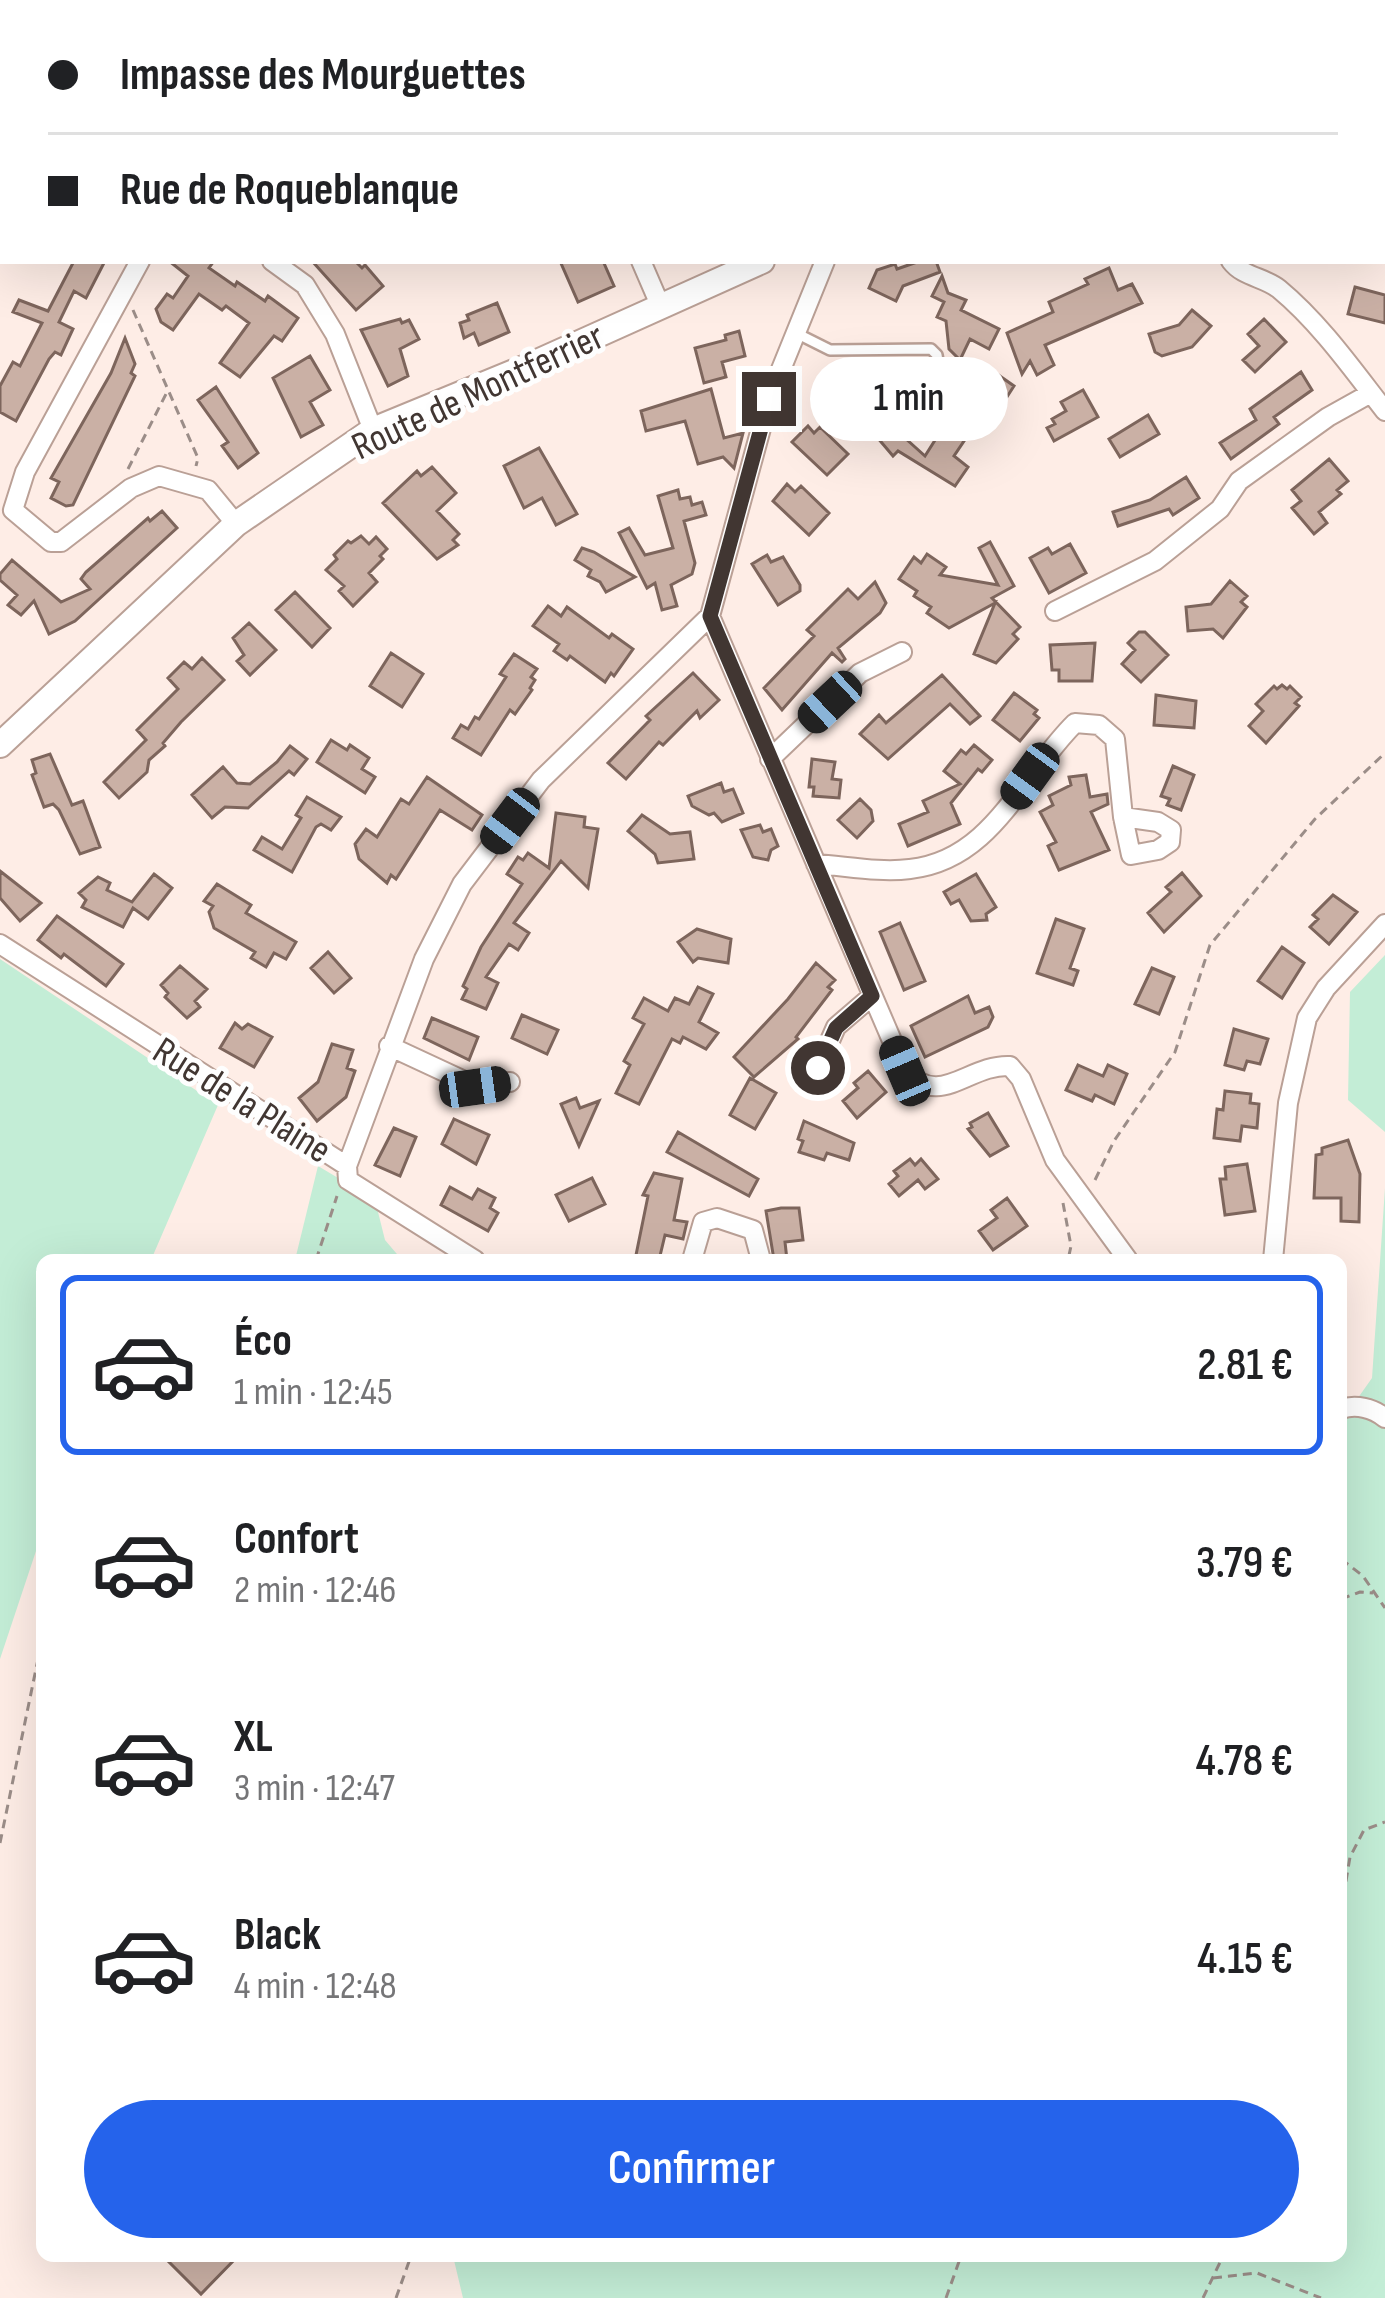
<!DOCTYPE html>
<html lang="fr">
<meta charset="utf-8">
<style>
:root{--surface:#fff;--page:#f6f6f6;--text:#202124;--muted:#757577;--line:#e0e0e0;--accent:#2563eb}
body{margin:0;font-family:"Sofia Sans Condensed",sans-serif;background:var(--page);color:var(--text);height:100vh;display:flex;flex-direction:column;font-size:45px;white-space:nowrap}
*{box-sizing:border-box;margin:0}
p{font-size:39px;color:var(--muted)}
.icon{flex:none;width:66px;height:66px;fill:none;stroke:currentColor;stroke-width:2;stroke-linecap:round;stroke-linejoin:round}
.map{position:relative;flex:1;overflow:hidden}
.panel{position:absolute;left:36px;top:1254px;width:1311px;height:1008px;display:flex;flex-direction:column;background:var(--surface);border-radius:18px;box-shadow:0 12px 48px #0002}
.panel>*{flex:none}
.banner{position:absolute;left:0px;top:0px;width:1386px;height:264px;box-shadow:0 12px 48px #0002;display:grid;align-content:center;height:264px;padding:0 48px;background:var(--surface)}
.end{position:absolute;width:54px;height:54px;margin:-27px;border:15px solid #413632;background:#fff;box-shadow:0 0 0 6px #fff}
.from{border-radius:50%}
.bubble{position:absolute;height:84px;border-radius:42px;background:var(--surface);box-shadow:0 12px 48px #0002;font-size:39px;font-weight:600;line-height:84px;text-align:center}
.car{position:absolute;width:36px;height:72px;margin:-36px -18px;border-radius:15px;box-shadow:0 0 9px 3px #0007;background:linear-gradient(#222 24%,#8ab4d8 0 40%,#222 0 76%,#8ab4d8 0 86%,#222 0)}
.banner b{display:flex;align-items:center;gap:42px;height:114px;font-size:45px}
.banner b+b{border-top:3px solid var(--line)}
.banner i{width:30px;height:30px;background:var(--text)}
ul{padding:21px 0 0;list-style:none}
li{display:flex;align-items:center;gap:36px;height:180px;margin:0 24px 18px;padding:0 24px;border:6px solid transparent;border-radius:18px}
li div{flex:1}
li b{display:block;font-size:45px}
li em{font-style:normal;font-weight:600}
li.on{border-color:var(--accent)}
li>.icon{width:108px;height:108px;stroke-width:1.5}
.button{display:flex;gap:24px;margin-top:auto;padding:24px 48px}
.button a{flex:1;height:138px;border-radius:72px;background:var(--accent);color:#fff;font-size:48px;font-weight:600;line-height:138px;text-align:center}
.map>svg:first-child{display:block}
</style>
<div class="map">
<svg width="1385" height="2298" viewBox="0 0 1385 2298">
<rect width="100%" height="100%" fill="#feede6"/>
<path fill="#c3edd6" d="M1385,955V1132L1348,1100L1350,992Z
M0,959L218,1105L151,1260H42V1533L0,1659Z
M318,1166L375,1200L385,1240L402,1260H295Z
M1385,1188V2298H463L453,2256H1341V1422L1372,1378Z"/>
<path fill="#cab0a5" stroke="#7d655c" stroke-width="3" d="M74,261H105L86,298L74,291L59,322L73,329L61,355L55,352L49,359L16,421L0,412V386L13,362L20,366L42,323L13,312L19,300L48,311Z
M169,261H214L209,268L235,286L237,282L265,301L268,296L298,318L282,341L274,336L240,377L220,363L249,323L226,306L222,310L199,294L173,330L161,322L156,309L167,294L173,298L188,276Z
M312,261H355L362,268L365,265L383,286L356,310Z
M560,261H603L614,286L578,302Z
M920,261H936L940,272L903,286L896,301L869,288L877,270L895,264L897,269Z
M1109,268L1118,290L1132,284L1142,303L1045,345L1054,365L1037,375L1030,361L1022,374L1007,333L1053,312L1049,302L1088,284L1085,279Z
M942,276L948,293L966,300L961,310L999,329L989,349L970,339L960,360L949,349L946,321L937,317L944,302L932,296Z
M1355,287L1385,295V323L1348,314Z
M497,303L509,332L479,345L474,333L464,338L460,323L469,320L467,315Z
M1192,310L1211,326L1192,347L1162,356L1155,352L1149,334L1179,325Z
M400,319L402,323L409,320L419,339L400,349L408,376L388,386L361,330Z
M1264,319L1286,342L1255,372L1243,360L1259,346L1248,334Z
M739,331L745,356L722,362L726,377L704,383L695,348L726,340L725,335Z
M125,338L135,364L131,373L135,376L73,505L66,506L51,498L59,482L51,478L111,373Z
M310,356L330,390L310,402L323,425L301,437L273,378Z
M1301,372L1312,390L1274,417L1279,424L1231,459L1220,443L1256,420L1250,409Z
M900,374L927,394L895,429L925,456L944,426L964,441L954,456L968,467L955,486L898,451L893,456L860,417Z
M997,374L1014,386L987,428L982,425L976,434L962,425Z
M216,387L258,453L238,468L222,446L228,442L198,400Z
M711,389L724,438L743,433L734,468L723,457L698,464L685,421L646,431L641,411Z
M1083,390L1098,417L1054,441L1047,428L1055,424L1052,419L1066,411L1061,402Z
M1148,415L1159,434L1120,457L1109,439Z
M808,426L814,433L820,427L848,454L827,475L792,442Z
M539,448L577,514L556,525L542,498L524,508L504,466Z
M1329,459L1348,481L1337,490L1341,494L1319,512L1327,523L1314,534L1292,508L1301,501L1292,490Z
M432,467L456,493L437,511L459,534L453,540L458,545L437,559L383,503L417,471L421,476Z
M1186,477L1199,498L1173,515L1169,509L1118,526L1113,512L1150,500Z
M787,484L795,492L801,486L829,513L809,535L773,501Z
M678,490L680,499L690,497L692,505L702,502L706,515L684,521L695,563L692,574L671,585L677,606L662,610L655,583L647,588L619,533L629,528L645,555L673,548L658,496Z
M162,511L177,528L75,621L49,634L34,601L21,615L8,605L17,595L0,580V574L12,560L61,602L90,589L81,579L86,572L148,518L150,521Z
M361,536L369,544L376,537L387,549L380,556L383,559L369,573L377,582L353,606L339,591L344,586L326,570L337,559L334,555L348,541L351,543Z
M990,542L1014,586L992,598L1020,627L1013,634L1018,639L996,663L974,654L995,603L949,628L927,613L931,607L914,596L917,591L899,579L914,557L921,563L927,554L946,567L940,575L998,585L979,548Z
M1070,544L1086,573L1049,593L1030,558L1048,548L1052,554Z
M582,548L594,552L635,577L606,592L600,582L588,576L591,570L575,560Z
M767,555L771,562L783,557L800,585V591L778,605L752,564Z
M1230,581L1247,596L1241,602L1247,607L1223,638L1213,629L1188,631L1186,607L1211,604Z
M875,582L886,603L880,613L838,648L845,659L842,662L832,653L782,710L764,688L814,636L807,630L848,589L858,599Z
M295,592L330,628L312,647L276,610Z
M548,606L561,616L567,607L609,638L612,634L633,649L614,676L611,673L605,682L570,656L567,660L554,651L559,644L533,626Z
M249,623L276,650L250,675L237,661L244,655L233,638Z
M1139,632H1145L1168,655L1141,682L1122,664L1135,650L1128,643Z
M1095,643L1092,681H1059V670H1052L1050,645Z
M391,653L423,674L402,707L370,686Z
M514,654L537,669L531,677L535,680L530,688L532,690L515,714L510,710L481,755L453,738L461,725L468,729L475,717L479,719L506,677L500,674Z
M202,658L224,680L181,722L163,743L165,746L149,760L147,772L119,798L104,782L146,740L137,730L178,689L168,678L184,662L192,669Z
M693,673L719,700L700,718L697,711L663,745L659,742L626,779L608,763L650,720L646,716Z
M942,675L980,716L970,724L950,704L888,759L860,734L879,715L886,723Z
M1282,685L1287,689L1290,686L1301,697L1295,703L1299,706L1266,743L1249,726L1263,711L1256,704L1274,686L1277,689Z
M1014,693L1037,710L1034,714L1039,718L1020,741L993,720Z
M1156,695L1196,701L1194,728L1154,725Z
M331,740L347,750L350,745L369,758L362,769L375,777L365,793L317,762Z
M974,745L992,760L982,772L978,769L951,803L960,824L908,846L899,824L928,812L923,801L960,784L944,771L961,750L966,754Z
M290,746L307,759L294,775L289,771L248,808L225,807L212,818L192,795L223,767L237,783L250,784L277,762Z
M50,754L72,805L83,801L100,847L80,854L59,810L53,804L44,807L32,775L36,773L32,760Z
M812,759L835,762L832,779L841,780L839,798L813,796L814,787H809Z
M1173,766L1194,775L1181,810L1167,805L1170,799L1161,796Z
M1086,775L1090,797L1107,794L1108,804L1091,812L1109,850L1059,870L1048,846L1056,842L1040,812L1053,805L1049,796L1071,785L1069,777Z
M427,777L482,815L472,830L440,810L396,879L391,875L387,883L359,859L355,844L366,829L377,837L401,799L409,804Z
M721,783L724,792L733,789L743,813L722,822L714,813L709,815L692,806L688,796Z
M307,797L341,817L331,830L321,824L316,827L292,872L254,850L262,837L282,849L301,818L296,815Z
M860,799L871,810L873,821L857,838L838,820Z
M556,813L585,817L584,827L598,829L588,888L561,861L514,923L529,933L518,950L509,944L486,977L498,983L486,1009L462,999L467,989L463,986L481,947L522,884L507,874L518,857L523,860L528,853L549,868Z
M642,815L670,834L690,832L694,859L658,863L655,854L628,831Z
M760,825L763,832L771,829L778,846L771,850L768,860L753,857L741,830Z
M0,871L41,903L20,921L0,898Z
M1182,873L1201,896L1164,932L1148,913L1171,892L1166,887Z
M154,874L172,888L148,919L133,908L123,927L82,907L86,900L79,893L98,877L110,883L107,890L132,902Z
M976,874L996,907L986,914L987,920L971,921L959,900L951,904L944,892Z
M217,884L251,905L246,913L296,942L286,959L274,953L266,967L251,958L255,952L214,928L209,912L213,906L204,901Z
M1333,895L1357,912L1329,944L1310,927L1318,919L1313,915Z
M57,916L123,964L106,986L64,954L61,958L38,940Z
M1056,919L1084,929L1070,968L1078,971L1073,985L1037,973Z
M900,923L925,981L904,990L880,932Z
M697,929L731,939L728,963L698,958L693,962L678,942Z
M1282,947L1304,963L1282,998L1258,981Z
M328,952L351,978L334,993L311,968Z
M816,963L835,980L828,987L832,990L796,1037L798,1039L754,1077L734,1057L788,999Z
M180,966L207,989L195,1001L200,1007L187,1018L165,997L168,993L161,985Z
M1152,968L1174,977L1159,1014L1135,1004Z
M698,987L713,994L699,1022L718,1033L706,1049L683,1037L680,1043L672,1039L639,1104L616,1093L630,1065L624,1061L644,1024L633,1018L644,998L668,1011L675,998L689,1004Z
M968,996L975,1013L989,1007L993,1017L988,1027L925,1057L911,1026Z
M522,1015L558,1030L547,1054L512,1038Z
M432,1018L478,1037L469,1060L424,1038Z
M235,1023L242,1029L248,1024L272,1037L254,1067L220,1048Z
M1234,1029L1268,1039L1260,1064L1247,1061L1244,1070L1225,1065Z
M332,1044L353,1050L347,1068L355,1071L346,1097L317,1121L299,1098L318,1082Z
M1078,1065L1103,1076L1108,1065L1127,1074L1114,1104L1095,1095L1092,1101L1066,1090Z
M868,1071L886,1092L857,1118L843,1101L858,1088L854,1083Z
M750,1078L776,1093L755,1129L730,1115Z
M1225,1091L1251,1094L1250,1103L1259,1104L1257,1128L1242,1126L1240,1141L1214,1138L1217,1109L1223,1110Z
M576,1098L580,1108L599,1101L579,1146L561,1104Z
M988,1113L1008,1146L990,1156L968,1129L972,1127L970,1123Z
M454,1119L489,1135L476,1164L442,1144Z
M804,1121L854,1143L849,1160L827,1153L824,1160L799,1152L803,1141L798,1139Z
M394,1128L416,1137L400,1176L375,1165Z
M678,1132L758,1179L749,1196L667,1152Z
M1348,1140L1360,1174L1359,1222L1341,1221V1198H1314L1316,1155L1322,1154V1148Z
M910,1159L915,1165L921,1159L938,1179L925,1189L918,1180L899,1196L889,1184L898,1176L894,1171Z
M1247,1164L1255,1211L1225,1215L1220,1179H1226L1225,1167Z
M654,1173L682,1179L674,1220L687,1222L683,1239L665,1235L659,1260H635L648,1196L643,1195Z
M592,1178L605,1204L569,1221L556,1195Z
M450,1187L472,1199L478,1189L495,1198L490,1208L498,1213L488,1231L441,1205Z
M1007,1198L1027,1226L993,1250L979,1231L997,1218L991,1210Z
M781,1208H799L803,1240L785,1242L787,1260H774L766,1211Z
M163,2256H238L201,2294Z"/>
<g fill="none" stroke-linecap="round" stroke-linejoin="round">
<defs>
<path id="service" d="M796,333L830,350L931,349L937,355L946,407"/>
<path id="minor" d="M955,0L960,3
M118,3L120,0
M348,3L350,0
M596,3L597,0
M0,149L3,146
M140,261L25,472L13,510L51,542H61L131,488L159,476L208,490L236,524
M272,261L305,285L335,334L373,430
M641,261L660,305
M1231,261C1243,277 1264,277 1279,289C1320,323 1353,370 1385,411
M1055,611L1155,561L1220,509L1239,481L1328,417L1371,393
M710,616L905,1071C941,1109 968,1064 1010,1066L1021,1079L1055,1160L1128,1260
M770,759L860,673L902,652
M816,864C846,866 880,873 910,869C993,860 1021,776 1075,723L1099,725L1115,739L1123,817L1131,855L1158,850L1170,842L1171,830L1158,822L1123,817
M0,944L347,1166L348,1180L475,1260
M389,1046L475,1086L510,1082
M818,1068L836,1027L872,996
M347,1166L424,959L462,884L541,780L710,616L769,399L825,261
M692,1260L703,1222L717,1218L753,1230L761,1260
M1273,1260L1288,1103L1307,1018L1326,988L1385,924
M1341,1409C1356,1404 1373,1408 1385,1418"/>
<path id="tertiary" d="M1331,3L1337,0
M0,745L236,524L373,430L524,368L762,261"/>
</defs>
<use href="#service" stroke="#baa096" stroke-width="14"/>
<use href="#minor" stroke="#baa096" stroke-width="22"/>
<use href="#tertiary" stroke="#baa096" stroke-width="28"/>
<path stroke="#9b8d88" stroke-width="3" stroke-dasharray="9 6" stroke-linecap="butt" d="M133,310L198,458L196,466
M128,469L167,392
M1095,1180L1114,1141L1175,1052L1210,945L1315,819L1385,753
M1063,1203L1071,1246L1068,1260
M316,1260L337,1196
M1341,1559L1363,1576L1385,1608
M1341,1599L1360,1592L1373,1593
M0,1843L42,1640
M1341,1911L1350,1857L1364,1830L1385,1822
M1213,2278L1257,2273L1321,2298
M396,2298L411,2256
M946,2298L961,2256
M1203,2298L1223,2256"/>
<use href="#service" stroke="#fff" stroke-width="9"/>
<use href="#minor" stroke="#fff" stroke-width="18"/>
<use href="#tertiary" stroke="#fff" stroke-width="24"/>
</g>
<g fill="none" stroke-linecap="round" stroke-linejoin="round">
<path stroke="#413632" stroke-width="15" d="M769,399L710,616L872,996L836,1028L818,1068"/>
</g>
<g text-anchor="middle" stroke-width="10" stroke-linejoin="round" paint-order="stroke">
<g font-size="39" fill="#413632" stroke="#fefefe">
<text transform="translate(477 390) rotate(-25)" y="14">Route de Montferrier</text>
<text transform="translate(243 1099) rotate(32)" y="14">Rue de la Plaine</text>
</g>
</g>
</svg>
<i class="end from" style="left:818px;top:1068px"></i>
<i class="end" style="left:769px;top:399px"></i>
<div class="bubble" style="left:810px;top:357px;width:198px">1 min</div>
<i class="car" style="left:830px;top:702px;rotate:227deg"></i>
<i class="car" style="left:1030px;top:776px;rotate:216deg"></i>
<i class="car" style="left:510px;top:821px;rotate:217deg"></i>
<i class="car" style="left:905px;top:1071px;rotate:337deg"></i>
<i class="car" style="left:475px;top:1087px;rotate:82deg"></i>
<div class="banner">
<b><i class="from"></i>Impasse des Mourguettes</b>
<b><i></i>Rue de Roqueblanque</b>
</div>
<section class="panel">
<ul>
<li class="on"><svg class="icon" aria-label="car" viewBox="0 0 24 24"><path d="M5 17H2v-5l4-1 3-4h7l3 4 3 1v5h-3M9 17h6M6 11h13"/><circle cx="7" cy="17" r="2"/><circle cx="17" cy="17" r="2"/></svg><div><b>Éco</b><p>1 min · 12:45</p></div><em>2.81 €</em></li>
<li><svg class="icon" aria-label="car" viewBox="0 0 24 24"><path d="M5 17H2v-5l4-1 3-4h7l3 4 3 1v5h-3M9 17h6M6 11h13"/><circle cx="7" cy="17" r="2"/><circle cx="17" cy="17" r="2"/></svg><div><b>Confort</b><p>2 min · 12:46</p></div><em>3.79 €</em></li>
<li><svg class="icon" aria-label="car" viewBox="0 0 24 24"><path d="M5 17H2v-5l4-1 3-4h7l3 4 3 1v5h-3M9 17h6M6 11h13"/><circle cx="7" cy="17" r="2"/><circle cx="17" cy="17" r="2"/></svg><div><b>XL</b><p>3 min · 12:47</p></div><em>4.78 €</em></li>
<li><svg class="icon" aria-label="car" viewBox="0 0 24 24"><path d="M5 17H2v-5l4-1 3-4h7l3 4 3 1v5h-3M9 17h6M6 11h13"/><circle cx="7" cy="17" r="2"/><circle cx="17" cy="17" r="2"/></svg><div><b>Black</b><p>4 min · 12:48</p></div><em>4.15 €</em></li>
</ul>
<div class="button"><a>Confirmer</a></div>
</section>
</div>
